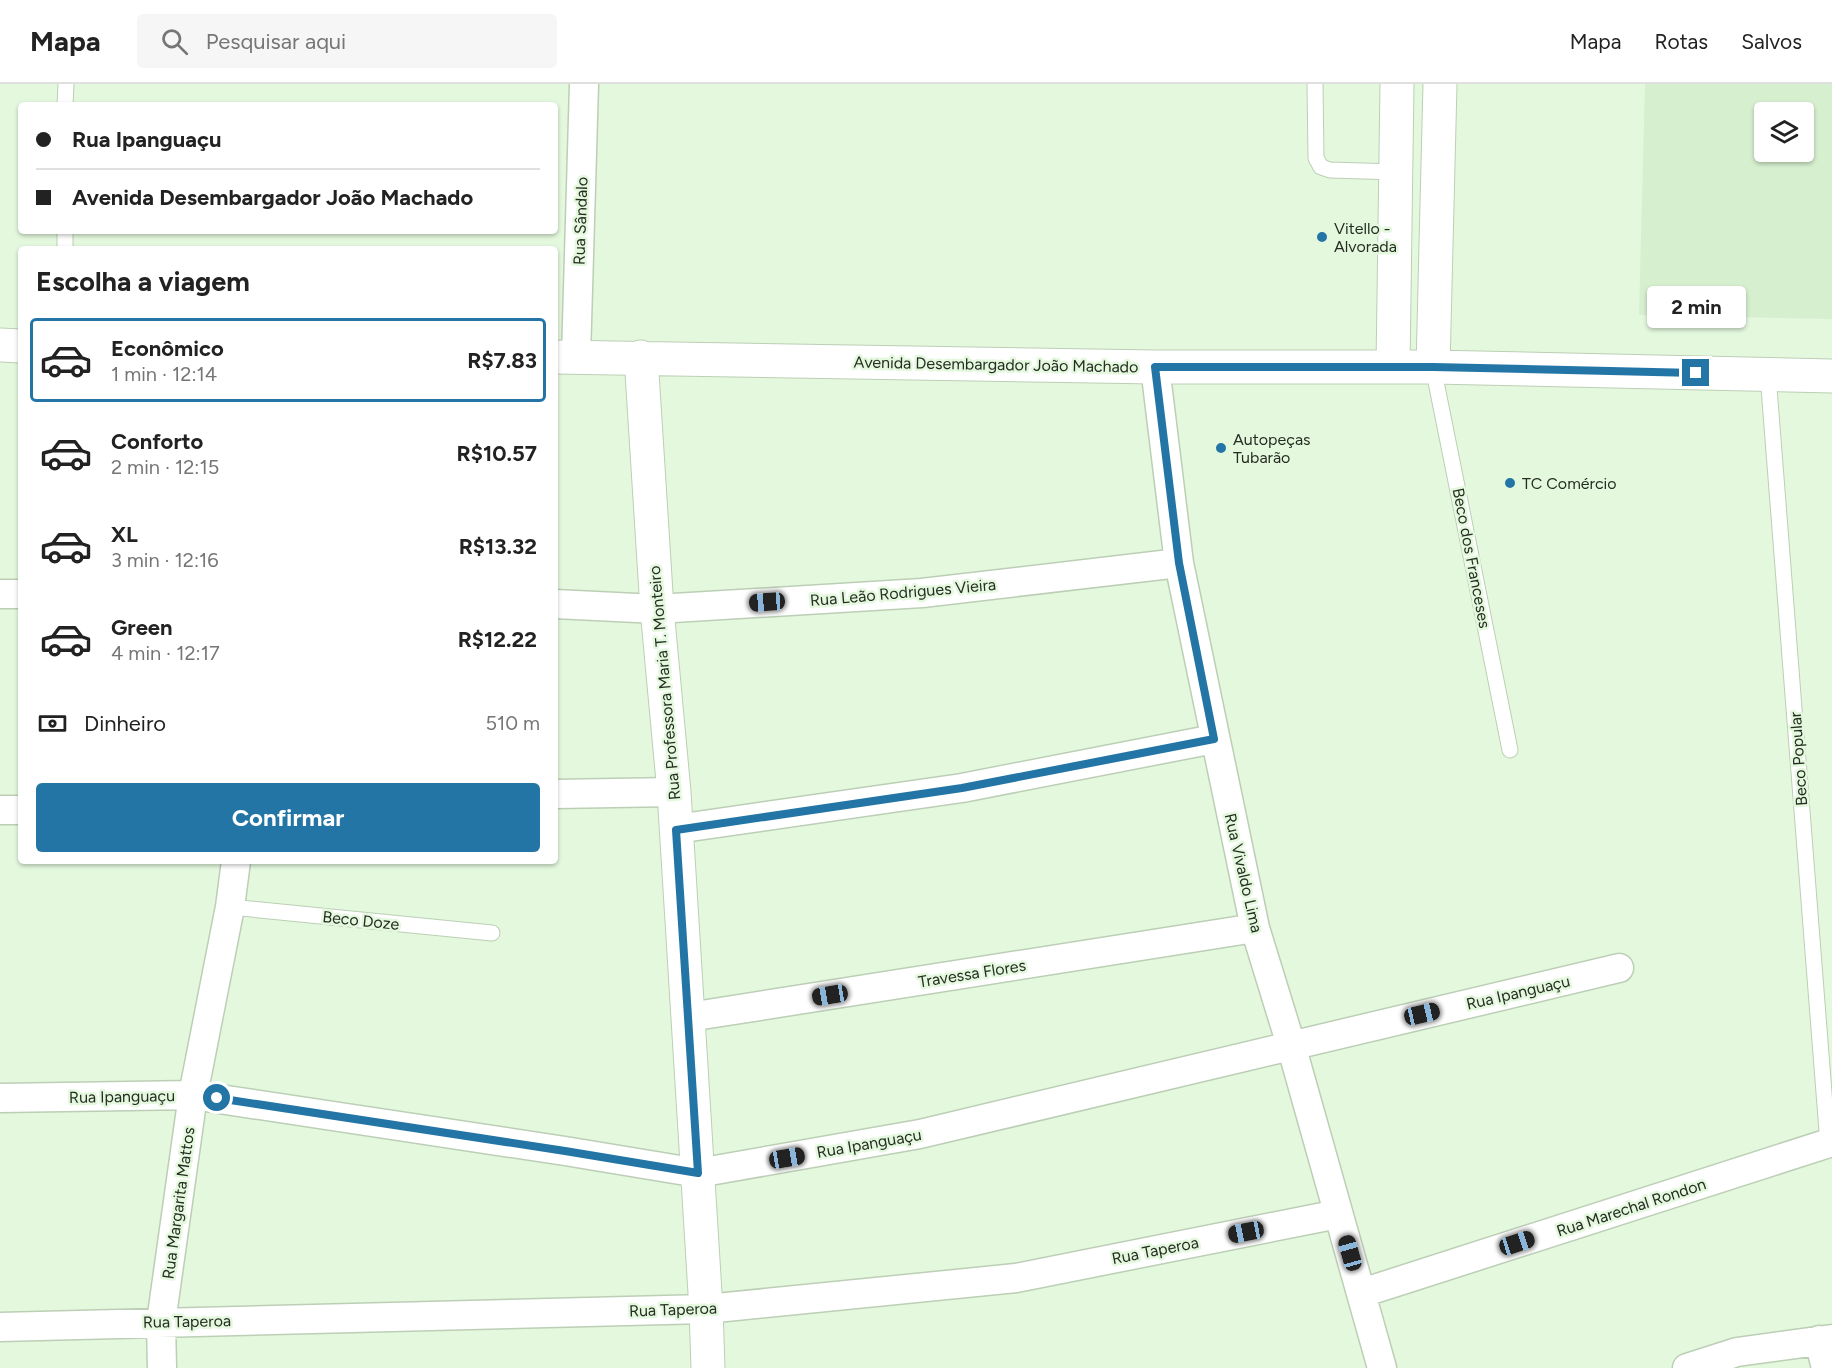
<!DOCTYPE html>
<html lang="pt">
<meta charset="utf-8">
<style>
:root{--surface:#fff;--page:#f6f6f6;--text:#222;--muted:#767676;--line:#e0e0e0;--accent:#2375a6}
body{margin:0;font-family:Figtree,sans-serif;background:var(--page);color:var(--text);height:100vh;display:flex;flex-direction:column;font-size:22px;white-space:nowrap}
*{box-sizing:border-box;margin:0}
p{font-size:20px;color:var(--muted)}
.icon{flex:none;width:33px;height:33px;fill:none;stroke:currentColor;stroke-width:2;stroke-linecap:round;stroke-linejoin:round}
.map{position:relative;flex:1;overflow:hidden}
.drawer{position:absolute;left:18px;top:162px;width:540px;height:618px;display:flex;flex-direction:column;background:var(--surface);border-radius:6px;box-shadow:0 2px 4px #0004}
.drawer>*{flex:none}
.hud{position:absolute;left:18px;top:18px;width:540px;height:132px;border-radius:6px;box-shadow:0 2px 4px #0004;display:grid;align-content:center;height:132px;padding:0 18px;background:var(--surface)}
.fabs{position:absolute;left:1754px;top:18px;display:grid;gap:12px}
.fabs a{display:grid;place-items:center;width:60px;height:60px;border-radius:6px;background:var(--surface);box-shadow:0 2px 4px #0004;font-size:30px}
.end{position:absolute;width:27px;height:27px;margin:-14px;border:8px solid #2375a6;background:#fff;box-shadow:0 0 0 3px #fff}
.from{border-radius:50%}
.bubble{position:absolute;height:42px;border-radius:6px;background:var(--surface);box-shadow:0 2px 4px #0004;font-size:20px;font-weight:700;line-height:42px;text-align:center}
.car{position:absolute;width:18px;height:36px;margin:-18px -9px;border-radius:8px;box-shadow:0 0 4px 2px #0007;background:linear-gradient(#222 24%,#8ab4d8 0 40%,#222 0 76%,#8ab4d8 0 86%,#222 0)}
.hud b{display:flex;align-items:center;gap:21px;height:57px;font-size:22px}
.hud b+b{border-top:2px solid var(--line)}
.hud i{width:15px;height:15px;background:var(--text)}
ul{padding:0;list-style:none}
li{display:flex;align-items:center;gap:18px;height:84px;margin:0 12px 9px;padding:0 6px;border:3px solid transparent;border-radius:6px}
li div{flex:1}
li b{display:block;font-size:22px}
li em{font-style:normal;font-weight:700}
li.active{border-color:var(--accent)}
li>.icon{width:54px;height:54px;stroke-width:1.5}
h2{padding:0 18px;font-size:27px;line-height:72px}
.pay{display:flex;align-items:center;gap:15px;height:66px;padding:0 18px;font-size:22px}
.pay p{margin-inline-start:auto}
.cta{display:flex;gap:12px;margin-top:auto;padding:12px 18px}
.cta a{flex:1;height:69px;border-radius:6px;background:var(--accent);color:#fff;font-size:24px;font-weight:700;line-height:69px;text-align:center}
header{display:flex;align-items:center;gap:36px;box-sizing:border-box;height:84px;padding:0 30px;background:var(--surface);border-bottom:2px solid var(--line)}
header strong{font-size:28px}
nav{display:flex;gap:33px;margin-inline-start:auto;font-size:21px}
.search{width:420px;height:54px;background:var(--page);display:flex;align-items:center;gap:15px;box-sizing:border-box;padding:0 21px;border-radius:6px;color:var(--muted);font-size:22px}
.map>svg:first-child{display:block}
</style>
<header>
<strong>Mapa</strong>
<div class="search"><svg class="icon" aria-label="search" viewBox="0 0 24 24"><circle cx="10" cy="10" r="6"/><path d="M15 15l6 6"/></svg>Pesquisar aqui</div>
<nav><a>Mapa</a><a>Rotas</a><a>Salvos</a></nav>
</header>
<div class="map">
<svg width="1832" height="1284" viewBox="0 0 1832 1284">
<rect width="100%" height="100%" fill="#e4f8de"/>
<path fill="#d6efcf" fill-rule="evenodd" d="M1645,0H1832V235L1639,231ZM1764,28H1803V68H1764Z"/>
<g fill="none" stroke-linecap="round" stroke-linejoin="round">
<defs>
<path id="lane" d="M1315,0L1316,74L1321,83L1330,86L1396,88
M65,21L66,0
M65,165V147
M1433,283L1510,666
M1768,291L1828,1060
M230,823L492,849"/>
<path id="street" d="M576,273L584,0
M1155,283L1179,479L1255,844L1291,961L1382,1284
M0,510H21
M555,520L657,525L922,509L1179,479
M555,710L674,708
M0,726H21
M676,745L962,704L1214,655
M689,933L1255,844
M0,1014L193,1011L565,1067L698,1089L920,1050L1619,884
M1362,1209L1832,1058
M0,1243L706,1225L1016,1194L1338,1130
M1819,1256L1826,1284
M162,1284L161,1238L193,1011L230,823L236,777
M1687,1284L1737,1268L1832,1255"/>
<path id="secondary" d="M0,261L21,262
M555,273L1155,283H1433L1832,292
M641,273L657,525L674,708L706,1225L708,1284
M1393,283L1397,0
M1433,283L1440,0"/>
</defs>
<use href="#lane" stroke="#bccfb6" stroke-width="17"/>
<use href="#street" stroke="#bccfb6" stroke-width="31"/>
<use href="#secondary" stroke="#bccfb6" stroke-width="35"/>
<use href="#lane" stroke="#fff" stroke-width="15"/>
<use href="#street" stroke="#fff" stroke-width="28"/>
<use href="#secondary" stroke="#fff" stroke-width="33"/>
</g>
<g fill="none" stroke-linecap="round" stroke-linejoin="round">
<path stroke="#2375a6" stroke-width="8" d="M217,1014L565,1067L698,1089L676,746L962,704L1214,655L1179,479L1155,283H1433L1696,289"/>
</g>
<g fill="#2375a6" stroke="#e4f8de" stroke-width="2">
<circle cx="1322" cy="153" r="6"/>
<circle cx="1221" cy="364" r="6"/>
<circle cx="1510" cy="399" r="6"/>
</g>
<g text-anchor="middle" stroke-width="5" stroke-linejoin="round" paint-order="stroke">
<g font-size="16" fill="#252d23" stroke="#e4f8de">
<text transform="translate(580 137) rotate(-88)" y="6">Rua Sândalo</text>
<text transform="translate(996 280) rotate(1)" y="6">Avenida Desembargador João Machado</text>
<text transform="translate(1472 474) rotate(79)" y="6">Beco dos Franceses</text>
<text transform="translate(903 508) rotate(-5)" y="6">Rua Leão Rodrigues Vieira</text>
<text transform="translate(664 599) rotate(-95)" y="6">Rua Professora Maria T. Monteiro</text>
<text transform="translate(1798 675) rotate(-94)" y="6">Beco Popular</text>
<text transform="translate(1244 789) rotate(77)" y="6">Rua Vivaldo Lima</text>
<text transform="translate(361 836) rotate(6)" y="6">Beco Doze</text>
<text transform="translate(972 889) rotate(-9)" y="6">Travessa Flores</text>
<text transform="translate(1518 908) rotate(-13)" y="6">Rua Ipanguaçu</text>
<text transform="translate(122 1012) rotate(-1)" y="6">Rua Ipanguaçu</text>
<text transform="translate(869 1059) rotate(-10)" y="6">Rua Ipanguaçu</text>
<text transform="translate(178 1119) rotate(-82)" y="6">Rua Margarita Mattos</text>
<text transform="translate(1631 1123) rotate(-18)" y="6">Rua Marechal Rondon</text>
<text transform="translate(1155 1166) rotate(-11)" y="6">Rua Taperoa</text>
<text transform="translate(673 1225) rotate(-2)" y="6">Rua Taperoa</text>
<text transform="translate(187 1237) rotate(-1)" y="6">Rua Taperoa</text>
</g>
<g font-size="16" fill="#252d23" stroke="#e4f8de" text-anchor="start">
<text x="1334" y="150">Vitello -<tspan x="1334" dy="18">Alvorada</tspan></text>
<text x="1233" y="361">Autopeças<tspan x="1233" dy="18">Tubarão</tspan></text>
<text x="1522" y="405">TC Comércio</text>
</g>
</g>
</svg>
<div class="fabs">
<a><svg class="icon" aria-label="layers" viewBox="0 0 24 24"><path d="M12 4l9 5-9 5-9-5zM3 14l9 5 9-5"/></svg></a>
</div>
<i class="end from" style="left:217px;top:1014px"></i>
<i class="end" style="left:1696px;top:289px"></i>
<div class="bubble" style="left:1647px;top:202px;width:99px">2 min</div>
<i class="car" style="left:767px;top:518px;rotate:266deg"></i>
<i class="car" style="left:830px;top:911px;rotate:261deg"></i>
<i class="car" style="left:1422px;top:930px;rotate:77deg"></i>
<i class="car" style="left:787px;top:1074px;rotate:80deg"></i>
<i class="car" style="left:1246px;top:1148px;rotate:259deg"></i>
<i class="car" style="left:1517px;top:1159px;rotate:72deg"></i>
<i class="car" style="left:1350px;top:1169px;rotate:344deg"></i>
<div class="hud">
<b><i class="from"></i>Rua Ipanguaçu</b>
<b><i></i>Avenida Desembargador João Machado</b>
</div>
<section class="drawer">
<h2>Escolha a viagem</h2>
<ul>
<li class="active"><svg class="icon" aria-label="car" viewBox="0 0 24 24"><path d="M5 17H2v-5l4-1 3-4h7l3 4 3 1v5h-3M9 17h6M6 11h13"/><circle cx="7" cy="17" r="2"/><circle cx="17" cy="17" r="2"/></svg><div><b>Econômico</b><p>1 min · 12:14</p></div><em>R$7.83</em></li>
<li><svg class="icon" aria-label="car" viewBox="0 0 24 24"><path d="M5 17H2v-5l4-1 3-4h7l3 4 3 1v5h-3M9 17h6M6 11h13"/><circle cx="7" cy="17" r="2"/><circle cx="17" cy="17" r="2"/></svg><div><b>Conforto</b><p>2 min · 12:15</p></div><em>R$10.57</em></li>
<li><svg class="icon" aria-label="car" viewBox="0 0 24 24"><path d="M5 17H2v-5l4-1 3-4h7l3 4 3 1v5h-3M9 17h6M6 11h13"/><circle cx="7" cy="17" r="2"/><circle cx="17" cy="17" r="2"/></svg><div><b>XL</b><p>3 min · 12:16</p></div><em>R$13.32</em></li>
<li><svg class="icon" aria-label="car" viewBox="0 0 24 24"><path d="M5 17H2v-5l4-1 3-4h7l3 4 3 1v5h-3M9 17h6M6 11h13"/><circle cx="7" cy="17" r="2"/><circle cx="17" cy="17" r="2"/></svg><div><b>Green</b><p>4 min · 12:17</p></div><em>R$12.22</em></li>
</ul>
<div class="pay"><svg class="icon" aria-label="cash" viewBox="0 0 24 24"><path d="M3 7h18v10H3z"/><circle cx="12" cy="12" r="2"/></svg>Dinheiro<p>510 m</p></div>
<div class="cta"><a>Confirmar</a></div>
</section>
</div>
